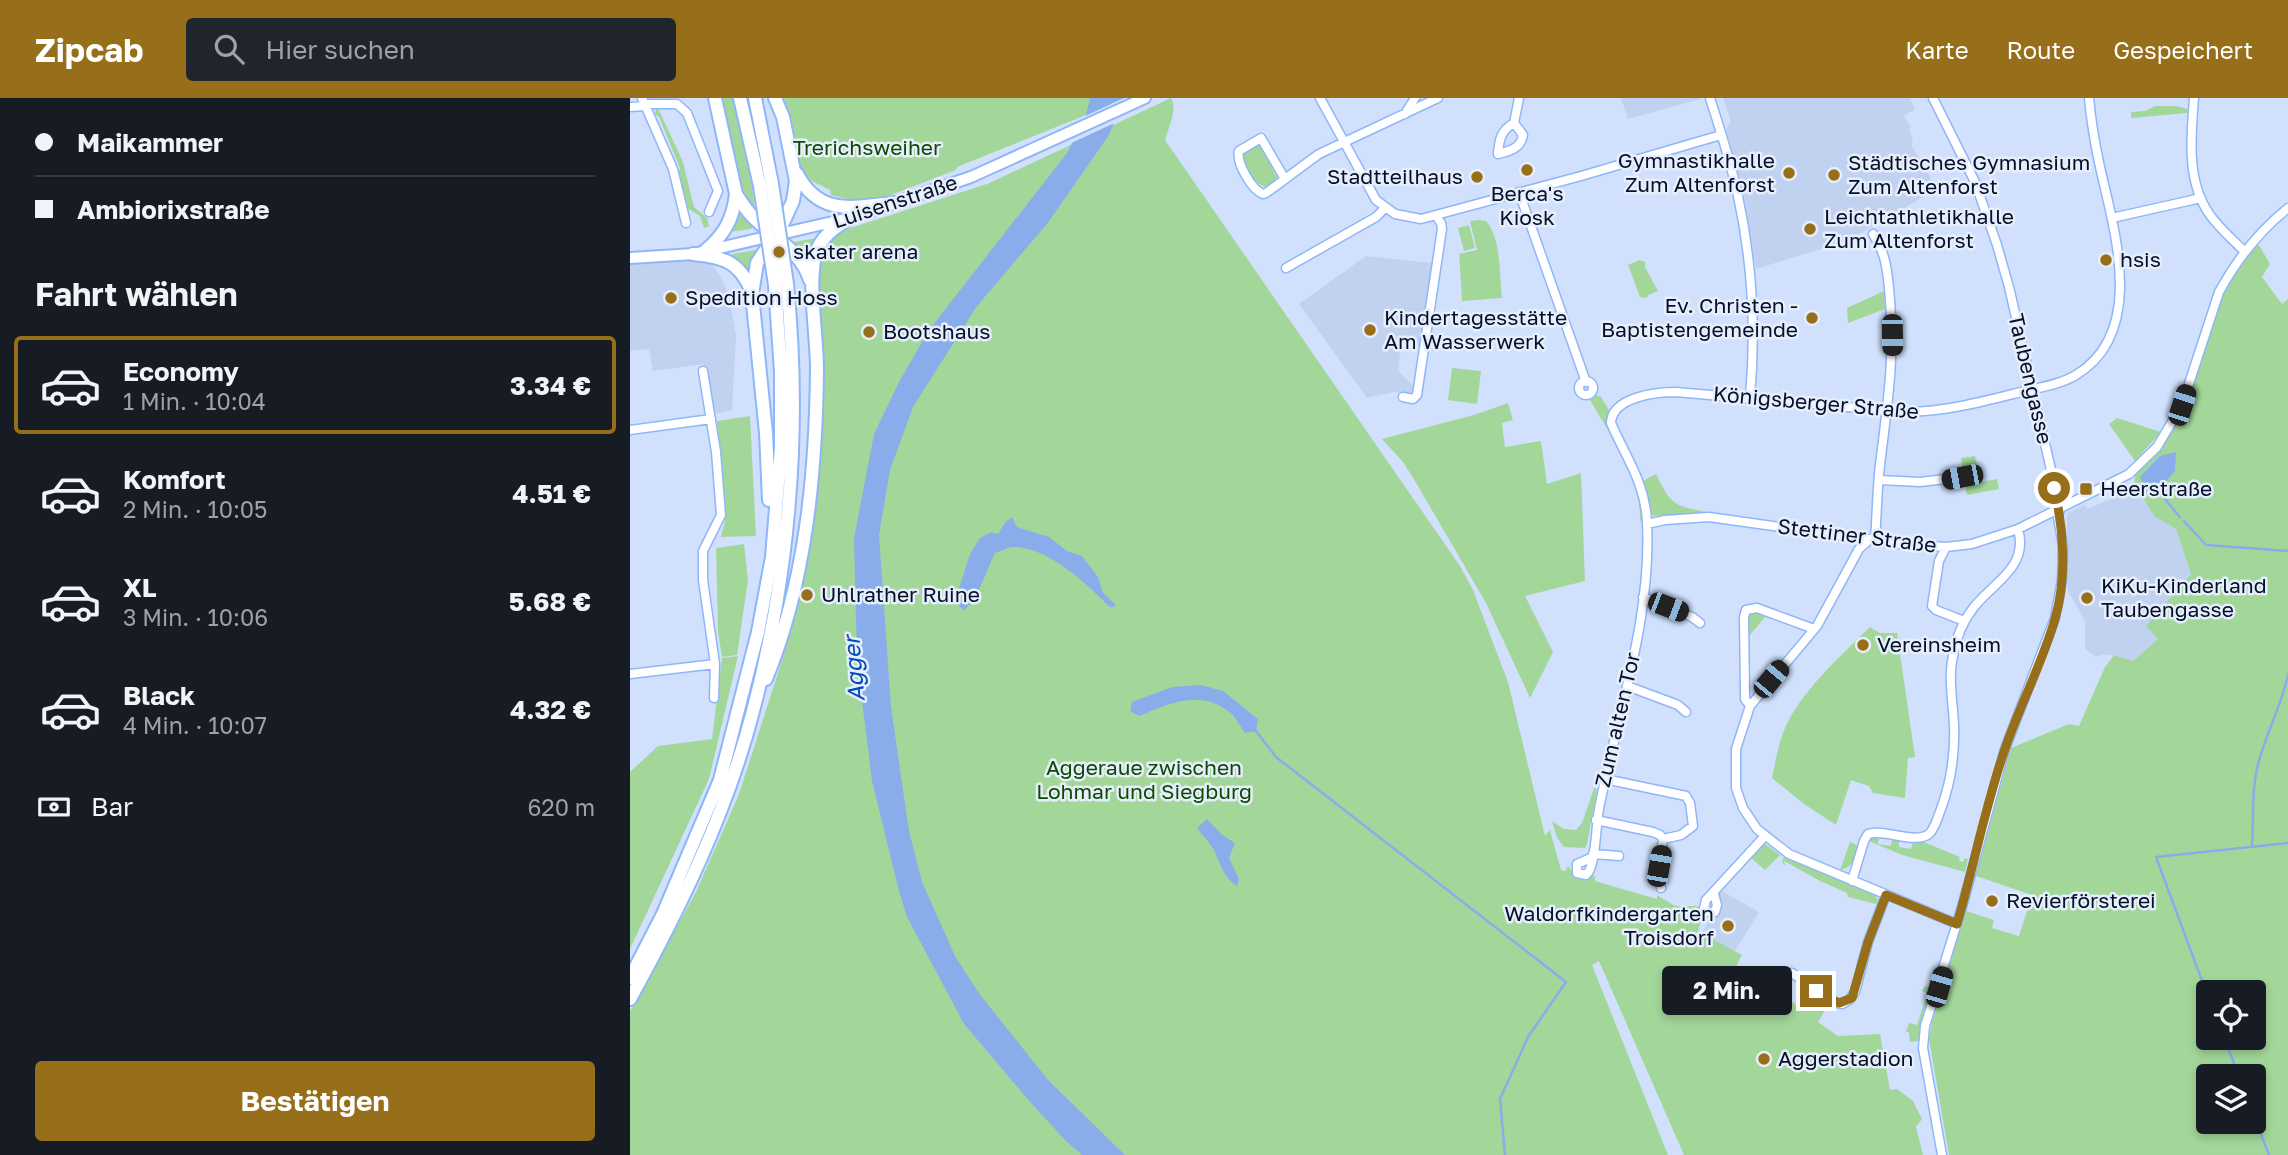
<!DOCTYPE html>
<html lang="de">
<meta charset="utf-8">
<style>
:root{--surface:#171b24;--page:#20242c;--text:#f1f3f6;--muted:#9ea1a6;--line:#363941;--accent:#976f1b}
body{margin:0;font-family:"Golos Text",sans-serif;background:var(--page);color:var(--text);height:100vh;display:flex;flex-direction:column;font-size:26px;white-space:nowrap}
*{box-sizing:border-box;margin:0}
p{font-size:23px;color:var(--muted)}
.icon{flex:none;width:38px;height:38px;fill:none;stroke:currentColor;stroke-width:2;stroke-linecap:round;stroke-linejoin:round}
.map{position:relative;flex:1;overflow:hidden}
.sheet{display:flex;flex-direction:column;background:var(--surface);width:630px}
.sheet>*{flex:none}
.banner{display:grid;align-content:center;height:154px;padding:0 35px;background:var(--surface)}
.tools{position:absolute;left:1566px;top:882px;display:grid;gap:14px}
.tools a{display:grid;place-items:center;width:70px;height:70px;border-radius:7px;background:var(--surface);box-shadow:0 4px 10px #0003;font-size:35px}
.end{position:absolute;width:32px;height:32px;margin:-16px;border:9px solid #976f1b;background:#fff;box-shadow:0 0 0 4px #fff}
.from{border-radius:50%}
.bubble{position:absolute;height:49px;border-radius:7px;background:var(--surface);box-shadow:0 4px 10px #0003;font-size:23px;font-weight:700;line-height:49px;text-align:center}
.car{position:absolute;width:21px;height:42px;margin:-21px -10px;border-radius:9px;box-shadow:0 0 5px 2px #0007;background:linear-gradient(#222 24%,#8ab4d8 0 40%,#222 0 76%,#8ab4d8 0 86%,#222 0)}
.banner b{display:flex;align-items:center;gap:24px;height:66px;font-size:26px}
.banner b+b{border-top:2px solid var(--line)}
.banner i{width:18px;height:18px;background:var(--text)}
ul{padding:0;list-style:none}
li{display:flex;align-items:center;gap:21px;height:98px;margin:0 14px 10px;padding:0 21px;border:4px solid transparent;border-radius:7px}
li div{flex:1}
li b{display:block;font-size:26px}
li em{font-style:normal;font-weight:700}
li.on{border-color:var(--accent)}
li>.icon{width:63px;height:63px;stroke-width:1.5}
h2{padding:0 35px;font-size:32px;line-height:84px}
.pay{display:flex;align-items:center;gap:18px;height:77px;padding:0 35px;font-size:26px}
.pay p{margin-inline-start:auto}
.action{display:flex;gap:14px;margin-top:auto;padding:14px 35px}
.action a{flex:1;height:80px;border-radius:7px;background:var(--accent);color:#fff;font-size:28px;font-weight:700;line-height:80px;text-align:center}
header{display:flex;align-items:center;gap:42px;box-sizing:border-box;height:98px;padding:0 35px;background:var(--accent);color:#fff}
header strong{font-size:33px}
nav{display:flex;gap:38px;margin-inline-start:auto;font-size:24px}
.search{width:490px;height:63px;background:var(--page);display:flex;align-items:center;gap:18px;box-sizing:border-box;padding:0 24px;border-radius:7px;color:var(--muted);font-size:26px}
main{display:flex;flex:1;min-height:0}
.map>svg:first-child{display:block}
</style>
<header>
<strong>Zipcab</strong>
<div class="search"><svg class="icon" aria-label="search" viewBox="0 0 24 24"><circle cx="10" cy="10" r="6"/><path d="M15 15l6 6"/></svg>Hier suchen</div>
<nav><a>Karte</a><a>Route</a><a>Gespeichert</a></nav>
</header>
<main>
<section class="sheet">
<div class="banner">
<b><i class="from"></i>Maikammer</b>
<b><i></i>Ambiorixstraße</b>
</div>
<h2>Fahrt wählen</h2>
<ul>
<li class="on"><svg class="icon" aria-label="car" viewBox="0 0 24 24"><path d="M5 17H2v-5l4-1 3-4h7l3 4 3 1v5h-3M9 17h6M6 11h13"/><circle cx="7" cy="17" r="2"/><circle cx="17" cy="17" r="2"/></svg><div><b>Economy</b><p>1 Min. · 10:04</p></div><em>3.34 €</em></li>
<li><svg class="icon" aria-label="car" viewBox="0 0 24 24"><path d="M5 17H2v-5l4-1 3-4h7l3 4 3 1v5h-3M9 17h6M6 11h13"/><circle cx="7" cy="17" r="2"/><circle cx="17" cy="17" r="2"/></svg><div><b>Komfort</b><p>2 Min. · 10:05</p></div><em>4.51 €</em></li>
<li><svg class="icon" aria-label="car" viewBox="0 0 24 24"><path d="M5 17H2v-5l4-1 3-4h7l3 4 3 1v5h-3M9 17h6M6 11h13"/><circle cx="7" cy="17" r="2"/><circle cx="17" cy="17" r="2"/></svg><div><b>XL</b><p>3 Min. · 10:06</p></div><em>5.68 €</em></li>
<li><svg class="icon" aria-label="car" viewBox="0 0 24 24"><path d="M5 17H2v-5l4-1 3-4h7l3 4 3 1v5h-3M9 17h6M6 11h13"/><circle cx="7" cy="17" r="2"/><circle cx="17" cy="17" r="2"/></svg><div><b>Black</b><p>4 Min. · 10:07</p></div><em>4.32 €</em></li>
</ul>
<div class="pay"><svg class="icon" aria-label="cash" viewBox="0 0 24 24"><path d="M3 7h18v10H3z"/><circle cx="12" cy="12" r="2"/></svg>Bar<p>620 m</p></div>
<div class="action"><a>Bestätigen</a></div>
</section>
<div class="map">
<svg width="1658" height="1057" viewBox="0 0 1658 1057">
<rect width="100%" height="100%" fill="#d1e1fd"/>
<path fill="#c0d2f0" d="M991,0H1070L1071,1L998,21Z
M1093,0H1280L1285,11L1274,18L1281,30L1279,31L1283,44L1281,46L1307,91L1217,143L1126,171L1114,96L1096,32L1101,23Z
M736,158L802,165L789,249L771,248L768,272L783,288L782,297L764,294L737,300L669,206Z
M26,163H75L84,169L92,181L99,197L106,238L102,312L84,316L74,266L23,273L19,251L0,253V166Z
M1504,384L1524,418L1546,431L1561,476L1517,527L1529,540L1503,563L1484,557H1472L1466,559L1455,551V524L1438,493L1437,419L1438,415L1454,407L1458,411L1487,398L1486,396Z
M1092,793L1129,814L1103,856L1073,834L1080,819L1083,821L1088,812L1090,796Z"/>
<path fill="#a3d79a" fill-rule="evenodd" d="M92,0H104L116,46L126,118L112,100L93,23Z
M154,0H484L458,12L456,17L327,69L326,72L248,102H221L201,97L200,92L172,78L161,19Z
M541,0C548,12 538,30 535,42L830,468L843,492L878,584L915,738L920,732L931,772L935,773L938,768L946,779L965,778V783L1027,801V797L1045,808H1072L1074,814L1068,833L1112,857L1107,866V876L1132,892L1135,889L1171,909L1177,900L1195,912L1188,924L1208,938L1250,936L1260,992L1267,991L1283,1003L1292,1021L1286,1029L1293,1057H1054L969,863L962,867L1038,1057H0V913L66,794L109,696L155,553L151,551L178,434L186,156L205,135L357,86Z
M27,8L53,64L64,109L77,120L79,128L74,130L70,118L57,110L49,74L50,70L29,19L25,16Z
M1525,8H1547L1557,11V15L1501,20V14L1515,13Z
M630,45L647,80L645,84L637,89C623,86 612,67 614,53Z
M107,104L124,127L121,131L99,134Z
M849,122L856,123C872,141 869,178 872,200L832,203L829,156L847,152L840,123Z
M839,127L845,150L834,153L828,130Z
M187,140L180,172L159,145Z
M1625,146L1629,147L1640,166L1632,179L1652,206L1658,201V1057H1319L1299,941L1302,925L1336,813L1364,822L1362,830L1389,838L1402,797L1346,778L1381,650L1439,626L1449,628L1475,569L1484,557L1503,563L1528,541L1516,528L1561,476L1546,431L1524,418L1504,384L1506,372L1531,349L1548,322L1588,206L1603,176ZM1578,894H1624V940H1578ZM1578,978H1624V1024H1578Z
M125,152L129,154L121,182L99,159L103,156Z
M1009,162L1015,164V169L1028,193L1018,197L1017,200L1010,199L998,167Z
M1254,193L1255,211L1218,225L1217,210Z
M822,270L851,273L847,306L818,302Z
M964,296L971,299L979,312L978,327L1002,372L1014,422L1010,423C1012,380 979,336 959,300Z
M878,305L883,322L872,325L875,349L911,343L917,386L951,375L955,483L895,498L923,554L900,600L856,505L785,383L773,364L752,341L844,317Z
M120,318L126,438L91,439L96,419L87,323Z
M1487,320L1531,334L1505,363L1479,326Z
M1345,358L1351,384L1367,381L1369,391L1337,397L1331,360Z
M1026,376C1040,404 1042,408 1073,413V415L1023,418L1013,383Z
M114,446L118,482L107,557L92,559L88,534L86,450Z
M1122,513L1136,518L1119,538L1118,519Z
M1240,529L1250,535H1267L1285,659L1278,660L1275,700L1243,695L1239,688L1221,682L1206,727L1174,706L1142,680C1145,667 1147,652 1152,638C1166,597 1210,559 1240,529Z
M108,558L79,681L0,851V674L28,648L82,641L92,560Z
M964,690L967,691L957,746L955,750L934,749L927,740L922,723L934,731L946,732L952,725Z
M1244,739H1249L1248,746L1261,748L1262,741L1269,742V749L1281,751L1283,744L1291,743L1330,759L1329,763L1333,764L1335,760L1338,761L1335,774L1272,757L1239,743Z
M1220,744L1229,748C1225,759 1224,769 1210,772Z
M1135,746L1150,757L1135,772L1121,760Z
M1154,759L1246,798L1248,802L1246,806L1218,799L1217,795L1190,783L1154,763L1155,768L1152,764Z
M1295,888L1303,891L1292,920L1288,943L1280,944L1279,934H1276L1279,925L1287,927L1297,895L1292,893Z"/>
<path fill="#89adeb" d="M460,0H494L479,37L417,126L347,208L283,309L260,372L249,437L261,609L279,733L292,784L325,858L348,894L418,982L495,1057H452L437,1044L401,1005L334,926L277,819L269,793L242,683L227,563L224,440L244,336L269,284L299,232L437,55L456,17Z
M1546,354L1545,373L1528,393L1517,396L1510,379L1530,358Z
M382,419L387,429L419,439L437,453L452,458L468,479L473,495L485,506L484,509H480C456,486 417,447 381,449C376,450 370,454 365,455C355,475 350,497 334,513L325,503L340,456L350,440L361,434L368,436L375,425Z
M571,587L593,593L628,621L626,633L615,635C610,628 605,618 598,613C569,591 538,606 509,618L500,613L502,604L542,589Z
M577,721L591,736L605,745L599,760L609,781L607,788C594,780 591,768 585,754C581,746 573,738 567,730Z"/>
<path fill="#d1e1fd" d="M494,0H498L489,23L437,47L451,20Z"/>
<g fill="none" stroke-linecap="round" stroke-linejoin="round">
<path stroke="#89adeb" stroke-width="2.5" d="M1528,393L1550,419
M1554,423L1576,447L1658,453
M626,633L646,659L936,884L898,939L870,1001L875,1057
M1622,748C1624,723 1621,695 1627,671C1634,638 1652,608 1658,576
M1578,899L1526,759L1658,745
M1594,940L1609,978
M1624,1018L1639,1057"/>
<defs>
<path id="minor" d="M12,0L43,71L56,125
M690,0L746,102L765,116L791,121L951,78L1091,37
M1080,0C1090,32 1101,64 1108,98C1122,163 1126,233 1120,299
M1303,0L1345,84L1367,147L1379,189L1430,411L1428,419L1433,448L1432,482L1425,520L1375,651L1332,809L1295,928L1293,950L1312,1057
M1564,0C1561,38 1556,84 1580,117C1590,131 1602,141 1614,153
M19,6H47L57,15L88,93L79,114
M0,9L15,8
M775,16L785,0
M884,25L893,37C891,50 880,53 868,56C869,42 871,32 884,25Z
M884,25L889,0
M655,81L631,40L609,53C606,65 622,92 633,96L636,95C654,82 671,69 689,56L808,0
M889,94L956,284
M1482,120L1571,100
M1243,136C1257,156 1258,178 1260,202C1265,262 1257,308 1250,367C1247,391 1247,416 1245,441
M656,170L746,119L755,110
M73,273L86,354L91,417L73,453V482L85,566L84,600
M949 290a7 7 0 1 1 14 0a7 7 0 1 1-14 0Z
M773,299L783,301L787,297L812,131L811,125L806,118
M0,332L81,321
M1249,382L1290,384L1332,379
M1017,426L1035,422L1079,419L1270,446L1316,449L1342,446L1388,431L1499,376L1527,349L1552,307L1589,194C1607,161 1628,134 1658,110
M1240,441L1229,451L1187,528L1120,608L1106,651V690L1113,710L1127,731L1159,756L1327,826
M1316,449L1309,463L1302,508L1306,512L1334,523
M1013,499L1062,519L1070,525
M0,576L85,566
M997,588L1048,607L1056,614
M1120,608L1115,601V595L1114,519L1116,512L1127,510L1184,531
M975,681L1056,698L1060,705L1063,728L1051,737L1033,741
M966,722L1023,734L1030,737L1033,741
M963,756L989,758
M963,759L947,766V775L956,777C966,770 966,725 969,711C987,617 1022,521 1017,424C1015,384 996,360 981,325C982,299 1026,294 1046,294L1274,314C1316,314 1355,303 1395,293C1412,289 1431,286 1446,277C1517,234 1484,132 1470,69C1465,46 1461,23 1459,0
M1222,783L1234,743L1238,736C1255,730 1286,748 1300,735C1306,728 1308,718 1311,711C1321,684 1325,655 1324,627C1323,604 1318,580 1323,558C1326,540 1333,523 1344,509C1364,484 1399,469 1388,431
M1031,790L1028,777L1033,741
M1084,796L1087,807L1085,814L1080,815L1074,810L1076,802L1134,739
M1162,875L1203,904L1212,906L1219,902L1225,894L1238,844L1256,797"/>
<path id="major" d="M0,160L63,156L220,120L341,79L515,0"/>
<path id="highway" d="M110,0L130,88
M125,0L142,86
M167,76C190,119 223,109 264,105
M106,96C111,104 116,112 123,119C143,139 171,153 180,182
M75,153C95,136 103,121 106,96L85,0
M63,156C93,159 109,163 121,192
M139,402L136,335L122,196L127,165L152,127L163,103L166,83L153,19L145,0
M136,581C176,484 186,374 187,271C187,239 178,187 185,158C190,139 204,130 220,120
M0,880L33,816L90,682L128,534L142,459L151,349V274L145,187
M0,901C50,810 97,714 123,613C160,473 171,329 157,186"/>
</defs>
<use href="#minor" stroke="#8fb6f8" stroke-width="11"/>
<use href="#major" stroke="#8fb6f8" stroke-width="14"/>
<use href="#highway" stroke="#8fb6f8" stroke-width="16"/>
<use href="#minor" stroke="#fff" stroke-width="8"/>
<use href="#major" stroke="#fff" stroke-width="10"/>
<use href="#highway" stroke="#fff" stroke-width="12"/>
<defs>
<path id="highway-bridge" d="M142,86L157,186
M130,88L145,187"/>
</defs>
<use href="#highway-bridge" stroke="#8fb6f8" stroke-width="16" stroke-linecap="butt"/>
<use href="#highway-bridge" stroke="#fff" stroke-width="12"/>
</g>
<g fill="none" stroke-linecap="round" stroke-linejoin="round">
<path stroke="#976f1b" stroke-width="9" d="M1186,893L1209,905L1222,900L1238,844L1256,797L1327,826C1344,768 1355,708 1375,651C1390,607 1412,566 1425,521C1437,480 1434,431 1424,390"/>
</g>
<g fill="#976f1b" stroke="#e6eefc" stroke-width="2.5">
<circle cx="897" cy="72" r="7"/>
<circle cx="1159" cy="75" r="7"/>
<circle cx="1204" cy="77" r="7"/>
<circle cx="847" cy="79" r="7"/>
<circle cx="1180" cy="131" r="7"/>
<circle cx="149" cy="154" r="7"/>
<circle cx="1476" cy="162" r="7"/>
<circle cx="41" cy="200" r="7"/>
<circle cx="1182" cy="220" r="7"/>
<circle cx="740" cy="232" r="7"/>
<circle cx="239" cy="234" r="7"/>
<rect x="1449" y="384" width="14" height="14" rx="3.5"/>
<circle cx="177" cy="497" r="7"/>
<circle cx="1457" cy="500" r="7"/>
<circle cx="1233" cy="547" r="7"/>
<circle cx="1362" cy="803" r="7"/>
<circle cx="1098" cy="828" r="7"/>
<circle cx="1134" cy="961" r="7"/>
</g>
<g text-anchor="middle" stroke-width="5" stroke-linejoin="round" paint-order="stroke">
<g font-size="21" fill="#0d4a00" stroke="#e6eefc">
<text x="237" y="57">Trerichsweiher</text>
<text x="514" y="677">Aggeraue zwischen<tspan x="514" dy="24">Lohmar und Siegburg</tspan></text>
</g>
<g font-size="21" fill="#041028" stroke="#e6eefc" text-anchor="start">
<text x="1145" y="70" text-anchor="end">Gymnastikhalle<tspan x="1145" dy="24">Zum Altenforst</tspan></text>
<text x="1218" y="72">Städtisches Gymnasium<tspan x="1218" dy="24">Zum Altenforst</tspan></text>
<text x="833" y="86" text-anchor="end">Stadtteilhaus</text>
<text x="897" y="103" text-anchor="middle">Berca's<tspan x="897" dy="24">Kiosk</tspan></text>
<text x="1194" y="126">Leichtathletikhalle<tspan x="1194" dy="24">Zum Altenforst</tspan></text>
<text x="163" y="161">skater arena</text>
<text x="1490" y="169">hsis</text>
<text x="55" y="207">Spedition Hoss</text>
<text x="1168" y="215" text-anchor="end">Ev. Christen -<tspan x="1168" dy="24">Baptistengemeinde</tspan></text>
<text x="754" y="227">Kindertagesstätte<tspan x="754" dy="24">Am Wasserwerk</tspan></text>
<text x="253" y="241">Bootshaus</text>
<text x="1470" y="398">Heerstraße</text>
<text x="1471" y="495">KiKu-Kinderland<tspan x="1471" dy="24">Taubengasse</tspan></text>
<text x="191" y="504">Uhlrather Ruine</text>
<text x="1247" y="554">Vereinsheim</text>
<text x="1376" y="810">Revierförsterei</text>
<text x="1084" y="823" text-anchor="end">Waldorfkindergarten<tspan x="1084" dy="24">Troisdorf</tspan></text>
<text x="1148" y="968">Aggerstadion</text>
</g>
<g font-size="21" fill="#041028" stroke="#e6eefc">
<text transform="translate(265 104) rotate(-18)" y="7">Luisenstraße</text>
<text transform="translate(1400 281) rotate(77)" y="7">Taubengasse</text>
<text transform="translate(1186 305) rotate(5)" y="7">Königsberger Straße</text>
<text transform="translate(1227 438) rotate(7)" y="7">Stettiner Straße</text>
<text transform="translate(988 622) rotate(-77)" y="7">Zum alten Tor</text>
</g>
<g font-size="23" font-style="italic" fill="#0049be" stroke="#e6eefc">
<text transform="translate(224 571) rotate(-95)" y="8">Agger</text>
</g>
</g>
</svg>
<div class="tools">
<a><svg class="icon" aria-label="locate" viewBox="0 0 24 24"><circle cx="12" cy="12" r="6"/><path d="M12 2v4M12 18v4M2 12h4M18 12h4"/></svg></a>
<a><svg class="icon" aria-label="layers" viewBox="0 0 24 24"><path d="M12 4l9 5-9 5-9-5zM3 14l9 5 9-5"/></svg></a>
</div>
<i class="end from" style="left:1424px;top:390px"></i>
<i class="end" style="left:1186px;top:893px"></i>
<div class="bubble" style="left:1032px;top:868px;width:130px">2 Min.</div>
<i class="car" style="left:1262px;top:237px;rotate:179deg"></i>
<i class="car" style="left:1552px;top:307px;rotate:18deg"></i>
<i class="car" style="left:1332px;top:379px;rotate:259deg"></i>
<i class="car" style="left:1038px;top:509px;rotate:111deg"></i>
<i class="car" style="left:1141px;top:581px;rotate:40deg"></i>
<i class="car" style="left:1029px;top:768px;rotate:10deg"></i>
<i class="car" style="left:1309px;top:889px;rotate:16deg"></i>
</div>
</main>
